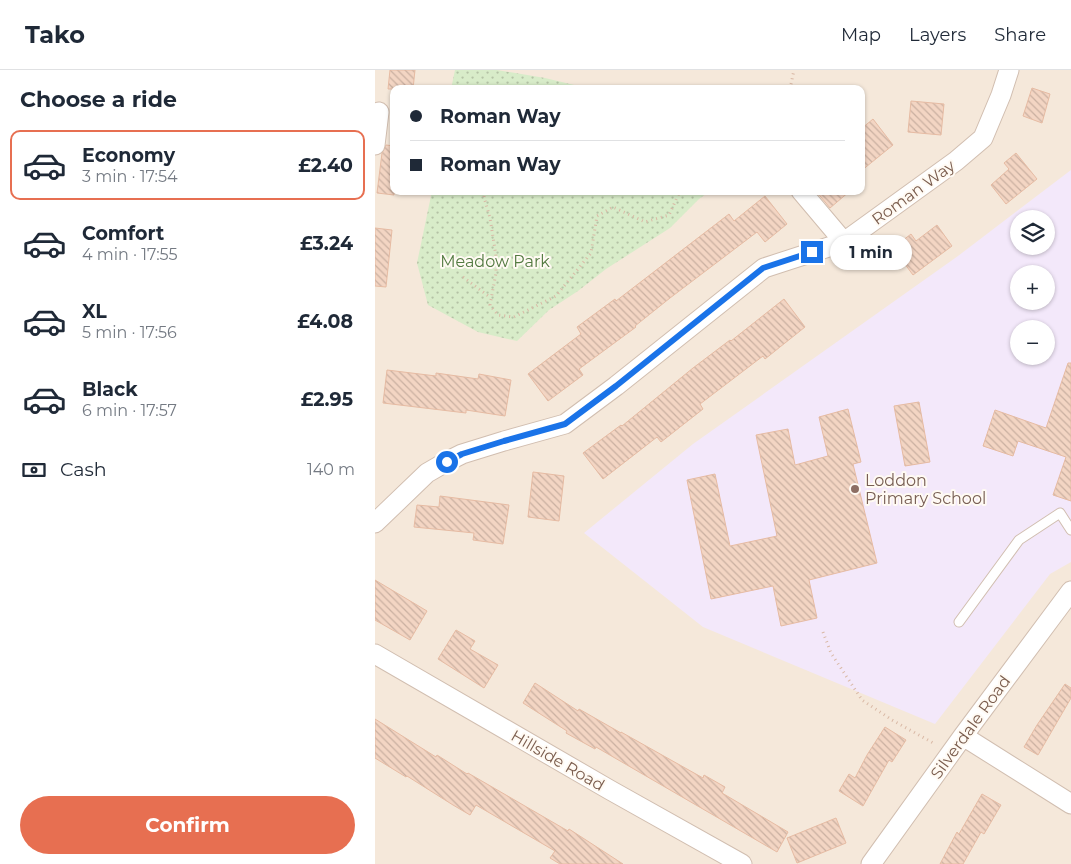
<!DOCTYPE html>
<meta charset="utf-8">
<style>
:root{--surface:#fff;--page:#f2f2f3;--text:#1f2937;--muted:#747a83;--line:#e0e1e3;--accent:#e76f51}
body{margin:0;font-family:Montserrat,sans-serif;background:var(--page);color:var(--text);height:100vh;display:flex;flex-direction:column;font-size:19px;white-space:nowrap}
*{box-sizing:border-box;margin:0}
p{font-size:16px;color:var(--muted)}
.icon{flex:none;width:28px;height:28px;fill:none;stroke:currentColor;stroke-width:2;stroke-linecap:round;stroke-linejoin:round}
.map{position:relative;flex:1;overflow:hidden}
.sheet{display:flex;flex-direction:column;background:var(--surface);width:375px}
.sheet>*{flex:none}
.hud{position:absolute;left:15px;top:15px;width:475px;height:110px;border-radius:10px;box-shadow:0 1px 4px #0004;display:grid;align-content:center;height:110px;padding:0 20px;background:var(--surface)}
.fabs{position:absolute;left:635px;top:140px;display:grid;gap:10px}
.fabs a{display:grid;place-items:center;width:45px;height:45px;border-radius:50%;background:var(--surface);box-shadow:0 1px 4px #0004;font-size:25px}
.end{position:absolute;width:22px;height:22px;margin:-11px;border:6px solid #1a73e8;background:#fff;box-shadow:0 0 0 2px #fff}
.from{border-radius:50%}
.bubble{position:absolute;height:35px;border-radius:18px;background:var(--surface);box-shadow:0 1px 4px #0004;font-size:16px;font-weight:700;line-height:35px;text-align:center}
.hud b{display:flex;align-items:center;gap:18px;height:48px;font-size:19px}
.hud b+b{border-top:1px solid var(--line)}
.hud i{width:12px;height:12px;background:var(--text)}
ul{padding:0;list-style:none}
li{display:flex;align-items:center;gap:15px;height:70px;margin:0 10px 8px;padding:0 10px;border:2px solid transparent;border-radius:10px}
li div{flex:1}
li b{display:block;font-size:19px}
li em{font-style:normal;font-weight:700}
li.on{border-color:var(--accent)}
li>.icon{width:45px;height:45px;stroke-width:1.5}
h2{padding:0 20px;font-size:22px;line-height:60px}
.pay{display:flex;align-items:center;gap:12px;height:55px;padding:0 20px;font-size:19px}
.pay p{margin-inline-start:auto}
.action{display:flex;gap:10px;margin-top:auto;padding:10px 20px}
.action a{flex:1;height:58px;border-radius:30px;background:var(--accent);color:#fff;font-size:20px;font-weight:700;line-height:58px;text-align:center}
header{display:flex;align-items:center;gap:30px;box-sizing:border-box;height:70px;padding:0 25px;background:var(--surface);border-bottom:1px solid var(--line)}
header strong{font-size:24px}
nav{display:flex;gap:28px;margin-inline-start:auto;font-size:18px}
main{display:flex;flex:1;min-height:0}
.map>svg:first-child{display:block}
</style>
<header>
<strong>Tako</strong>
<nav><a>Map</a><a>Layers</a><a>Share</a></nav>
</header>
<main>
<section class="sheet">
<h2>Choose a ride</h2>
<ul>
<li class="on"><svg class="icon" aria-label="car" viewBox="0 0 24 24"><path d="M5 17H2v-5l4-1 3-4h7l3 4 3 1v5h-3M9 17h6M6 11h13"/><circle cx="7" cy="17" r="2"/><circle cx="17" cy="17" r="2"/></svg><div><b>Economy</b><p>3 min · 17:54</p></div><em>£2.40</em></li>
<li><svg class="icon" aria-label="car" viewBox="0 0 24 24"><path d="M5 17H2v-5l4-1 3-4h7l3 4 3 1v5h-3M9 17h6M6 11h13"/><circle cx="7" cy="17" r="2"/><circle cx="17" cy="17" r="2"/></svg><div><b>Comfort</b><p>4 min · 17:55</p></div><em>£3.24</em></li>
<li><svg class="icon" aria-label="car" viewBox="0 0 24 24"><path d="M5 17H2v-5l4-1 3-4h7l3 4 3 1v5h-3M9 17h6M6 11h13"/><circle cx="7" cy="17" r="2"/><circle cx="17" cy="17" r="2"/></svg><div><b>XL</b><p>5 min · 17:56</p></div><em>£4.08</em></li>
<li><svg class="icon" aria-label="car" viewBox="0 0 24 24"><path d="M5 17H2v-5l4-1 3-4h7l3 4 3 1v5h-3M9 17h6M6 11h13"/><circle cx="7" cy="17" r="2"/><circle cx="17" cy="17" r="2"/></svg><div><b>Black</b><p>6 min · 17:57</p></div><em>£2.95</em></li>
</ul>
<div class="pay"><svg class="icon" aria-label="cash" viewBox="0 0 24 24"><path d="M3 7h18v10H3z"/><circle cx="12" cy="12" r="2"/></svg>Cash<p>140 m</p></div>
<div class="action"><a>Confirm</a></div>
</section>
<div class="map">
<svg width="696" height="794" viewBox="0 0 696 794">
<defs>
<pattern id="park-dots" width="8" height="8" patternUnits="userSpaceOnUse" patternTransform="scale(1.25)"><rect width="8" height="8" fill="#d8ecc9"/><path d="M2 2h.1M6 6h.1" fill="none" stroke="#b4c2a5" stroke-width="1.8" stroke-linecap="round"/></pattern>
<pattern id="building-back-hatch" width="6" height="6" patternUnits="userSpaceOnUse" patternTransform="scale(1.25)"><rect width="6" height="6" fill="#f3d5c3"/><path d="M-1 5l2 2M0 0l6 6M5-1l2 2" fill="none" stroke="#cab0a1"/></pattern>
</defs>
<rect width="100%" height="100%" fill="#fdf6ec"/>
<path fill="#f5e8da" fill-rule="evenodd" d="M0,0H696V794H0ZM19,19H486V121H19ZM644,149H671V176H644ZM644,204H671V231H644ZM644,259H671V286H644Z"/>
<path fill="#f3e8fa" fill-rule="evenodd" d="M696,100V492L675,504L560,654L328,557L209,463L318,374L583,186ZM644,149H671V176H644ZM644,204H671V231H644ZM644,259H671V286H644Z"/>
<path fill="url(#park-dots)" d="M80,0H122L170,8L216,19H76Z
M57,121H335L324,129L295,158L231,199L203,221L174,240L142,271L103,262L53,235L42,193Z"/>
<path fill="url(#building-back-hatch)" stroke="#e6bba3" d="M15,0H40L38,19H13Z
M657,18L675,24L667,53L648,46Z
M536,31L569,34L566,65L533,62Z
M498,49L518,75L486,101V59Z
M11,75L19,76V125L2,123L7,83Z
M641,83L662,109L631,134L616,115L634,99L629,93Z
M441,121H475L455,138Z
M390,126L412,154L390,172L382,162L295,228L260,256L261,257L204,299L208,305L173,331L153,304L206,264L202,257L240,229L241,231L354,144L359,151Z
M562,155L577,176L538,205L518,178L536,164L541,171Z
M0,158L17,160L11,217L0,216Z
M409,229L430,257L390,289L388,286L325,334L328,339L286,372L282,367L228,409L208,383L246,355L247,356L318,298L355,270L356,271Z
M693,293H696V431L678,425L691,387L643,371L638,386L608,376L620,340L671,358Z
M12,300L61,306V303L103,309L104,304L136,310L130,346L91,340V343L8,333Z
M544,332L555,392L530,396L519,336Z
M473,339L486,392L478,394L502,493L434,510L442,548L406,556L398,516L336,529L312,410L340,404L355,476L402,466L381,365L413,359L420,395L453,386L444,347Z
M158,402L189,406L184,451L153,447Z
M65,426L134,435L128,474L98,470L99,463L39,457L42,435L64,437Z
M0,510L52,541L35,570L0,550Z
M81,560L100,571L95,579L123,595L109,618L63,589Z
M160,613L203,641L204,639L246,663V662L328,708L329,705L350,717L347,723L413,762L402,782L221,677L220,679L191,663L192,661L148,633Z
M690,614L696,618V628L663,685L649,677L662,655Z
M0,649L61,687L62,685L92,704L93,703L193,761L194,759L248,794H185L175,788L180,781L101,735L95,745L78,735L32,706L31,707L0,688Z
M510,657L531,670L517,692L514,690L488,736L464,721L474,704L480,708L492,685Z
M607,724L626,735L609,764L606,762L588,794H565L582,762L584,764Z
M461,748L471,773L422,793L412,768Z"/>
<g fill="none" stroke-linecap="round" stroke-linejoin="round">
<defs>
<path id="lane" d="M584,552L644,470L685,443L696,460"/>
<path id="street" d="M0,75L4,42
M426,121L469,172
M0,453L52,403L71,392L87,384L129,371L190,354L241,316L389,198L469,172L581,91L608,68L626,25L634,0
M0,584L235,720L367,794
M588,666L696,734
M496,794L588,666L696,521"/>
</defs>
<use href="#lane" stroke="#d1beb0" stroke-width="11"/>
<use href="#street" stroke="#d1beb0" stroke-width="21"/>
<path stroke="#d9b8a5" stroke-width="3" stroke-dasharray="1 4" stroke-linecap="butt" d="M415,19L419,0
M110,121L109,127L115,148L121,186V203L115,235L123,245L139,247L181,226L216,183L222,146L238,137L270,152L294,145L305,121
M88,207L116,228
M448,562L456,583L487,630L517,650L560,674"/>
<use href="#lane" stroke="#fff" stroke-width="9"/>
<use href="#street" stroke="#fff" stroke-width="19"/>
</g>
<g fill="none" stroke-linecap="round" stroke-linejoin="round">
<path stroke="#1a73e8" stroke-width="6" d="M72,392L87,384L129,371L190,354L241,316L388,198L437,182"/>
</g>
<circle fill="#8d6e63" stroke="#fffaf3" stroke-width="2" cx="480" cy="419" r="5"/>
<g text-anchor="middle" stroke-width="4" stroke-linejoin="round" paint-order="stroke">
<g font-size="16" fill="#7a5c4d" stroke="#fffaf3">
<text transform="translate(538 122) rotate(-36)" y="6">Roman Way</text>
<text transform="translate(595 657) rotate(-54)" y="6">Silverdale Road</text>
<text transform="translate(183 690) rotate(30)" y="6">Hillside Road</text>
</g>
<g font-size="16" fill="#537a41" stroke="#fffaf3">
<text x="120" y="197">Meadow Park</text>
</g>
<g font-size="16" fill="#785e54" stroke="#fffaf3" text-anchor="start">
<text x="490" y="416">Loddon<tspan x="490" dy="18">Primary School</tspan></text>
</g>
</g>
</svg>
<div class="fabs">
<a><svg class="icon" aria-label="layers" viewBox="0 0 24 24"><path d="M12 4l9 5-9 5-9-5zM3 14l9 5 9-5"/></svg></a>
<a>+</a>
<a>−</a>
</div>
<i class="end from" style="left:72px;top:392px"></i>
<i class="end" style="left:437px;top:182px"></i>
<div class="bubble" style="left:455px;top:165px;width:82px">1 min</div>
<div class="hud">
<b><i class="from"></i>Roman Way</b>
<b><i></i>Roman Way</b>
</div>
</div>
</main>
